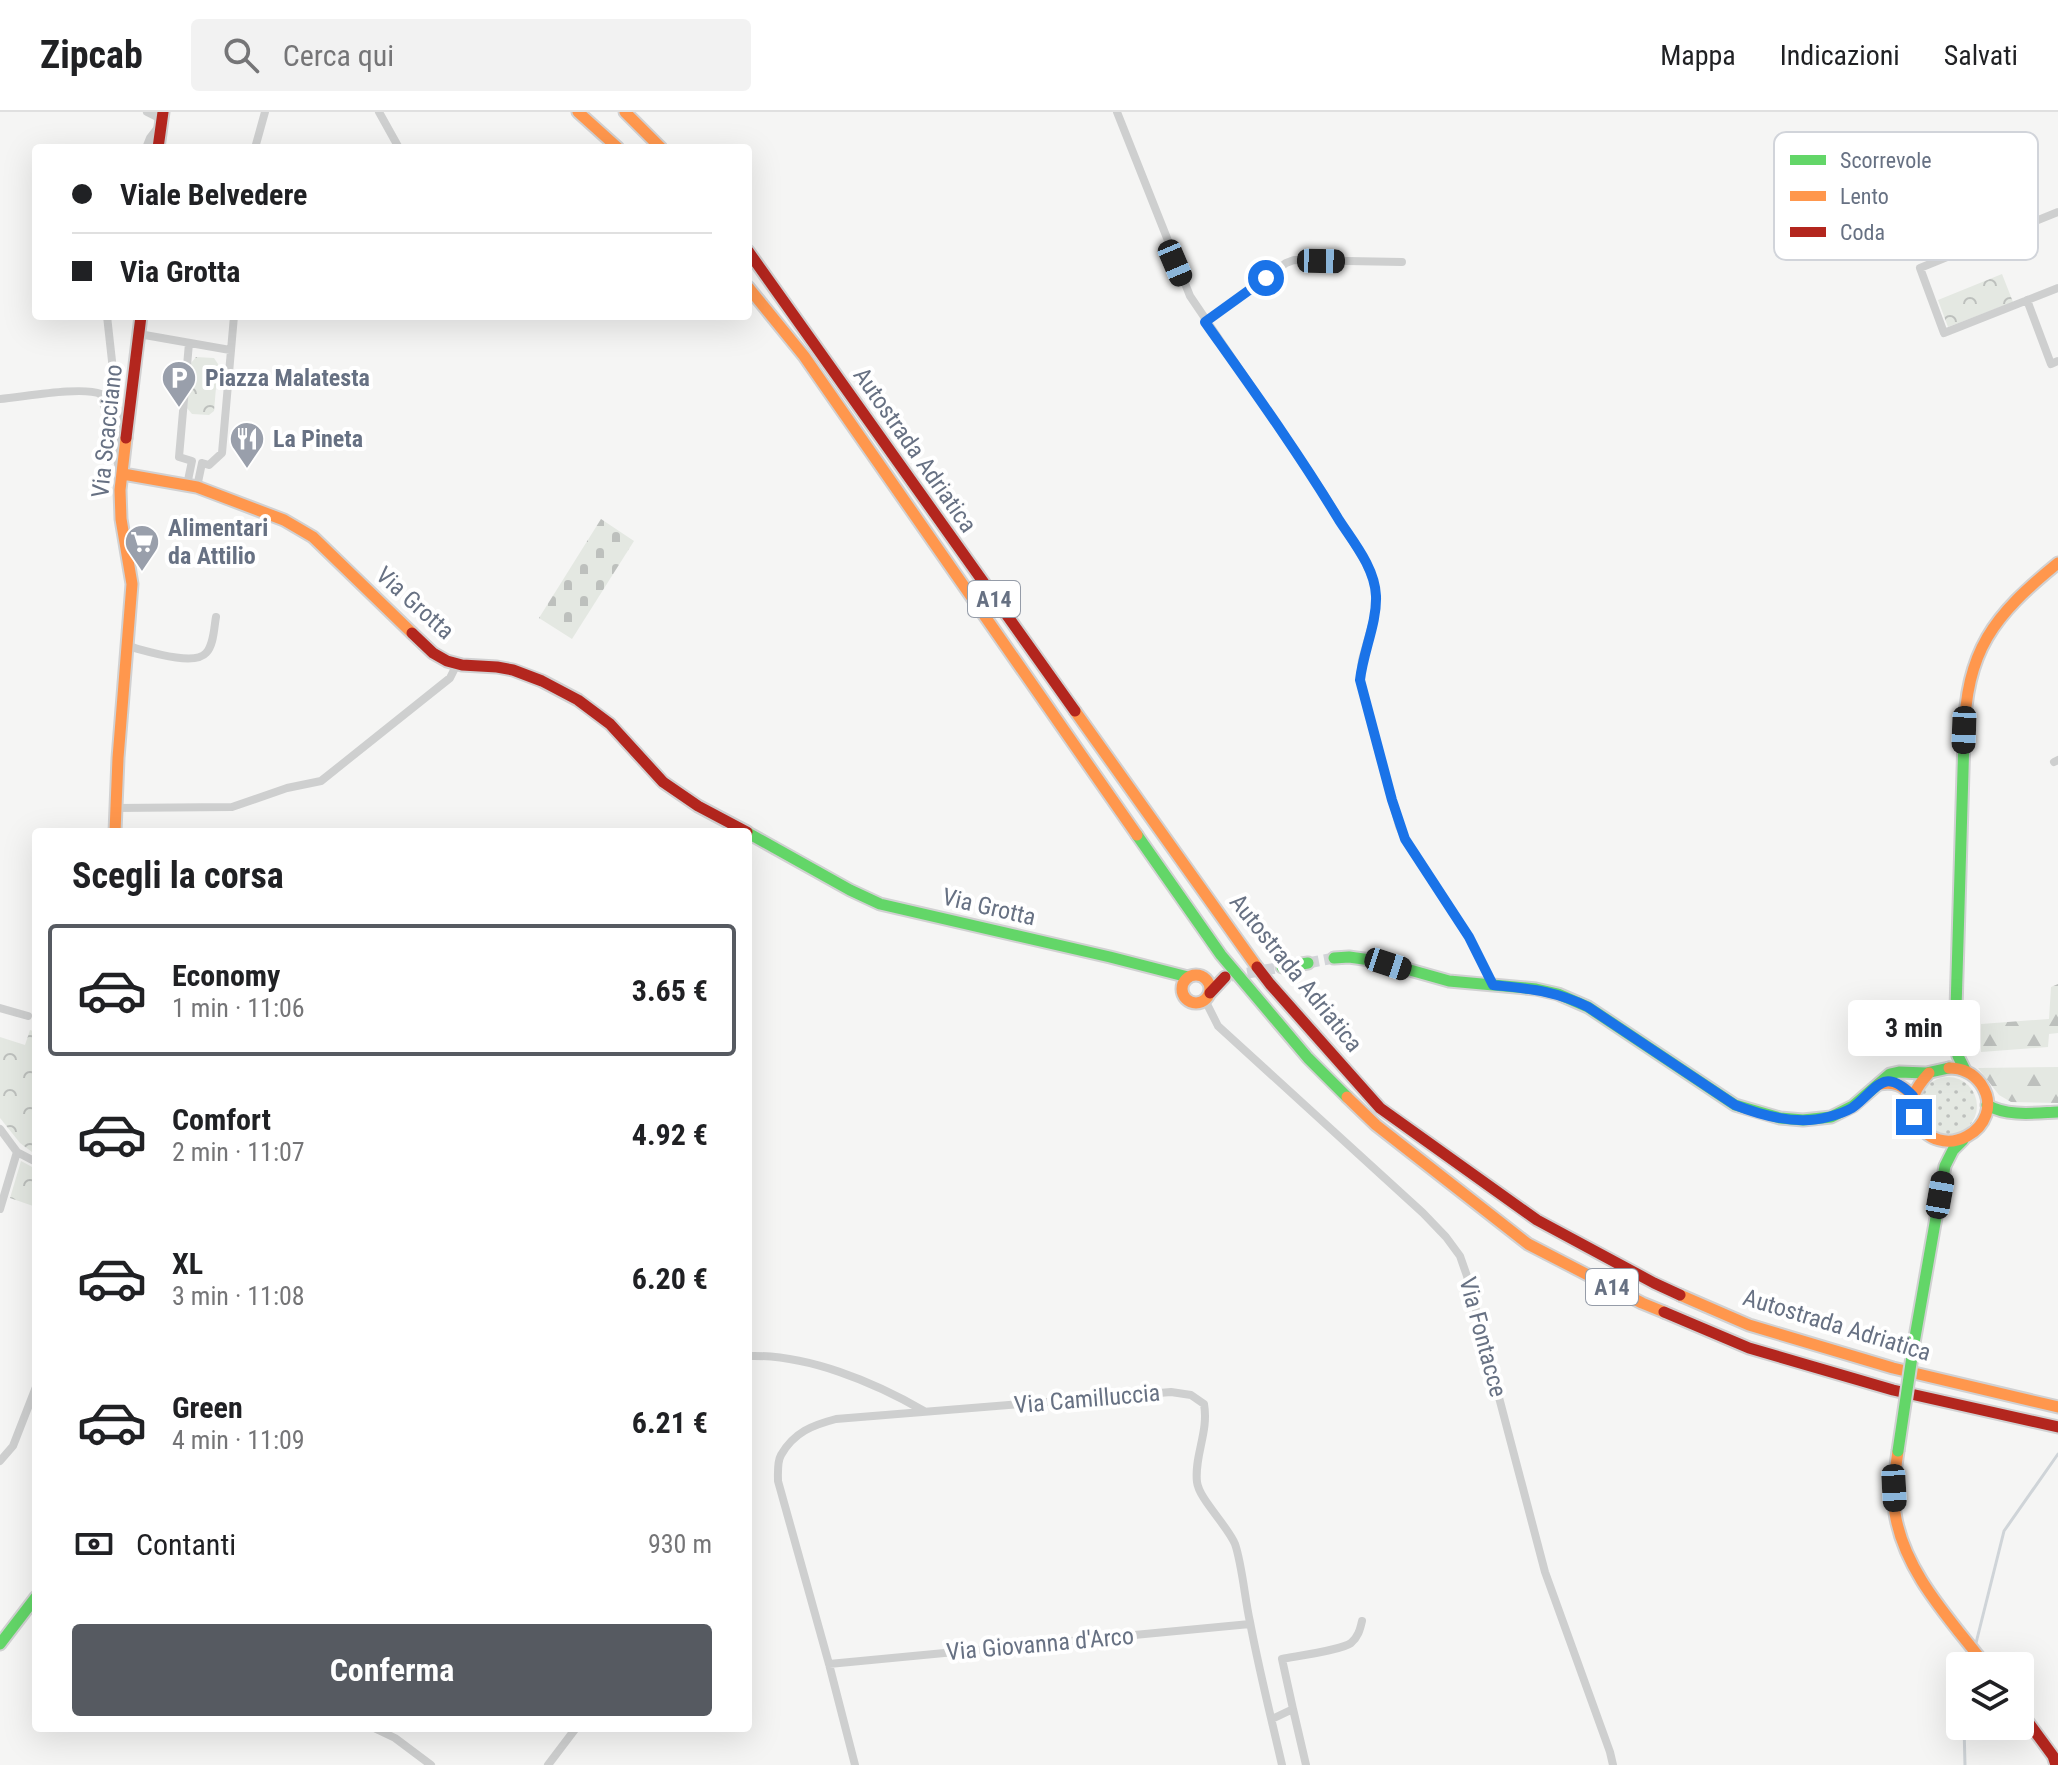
<!DOCTYPE html>
<html lang="it">
<meta charset="utf-8">
<style>
:root{--surface:#fff;--page:#f2f2f2;--text:#202124;--muted:#757577;--line:#e0e0e0;--accent:#565a61}
body{margin:0;font-family:"Roboto Condensed",sans-serif;background:var(--page);color:var(--text);height:100vh;display:flex;flex-direction:column;font-size:30px;white-space:nowrap}
*{box-sizing:border-box;margin:0}
p{font-size:26px;color:var(--muted)}
.icon{flex:none;width:44px;height:44px;fill:none;stroke:currentColor;stroke-width:2;stroke-linecap:round;stroke-linejoin:round}
.map{position:relative;flex:1;overflow:hidden}
.sheet{position:absolute;left:32px;top:716px;width:720px;height:904px;display:flex;flex-direction:column;background:var(--surface);border-radius:8px;box-shadow:0 8px 32px #0002}
.sheet>*{flex:none}
.guide{position:absolute;left:32px;top:32px;width:720px;height:176px;border-radius:8px;box-shadow:0 8px 32px #0002;display:grid;align-content:center;height:176px;padding:0 40px;background:var(--surface)}
.fabs{position:absolute;left:1946px;top:1540px;display:grid;gap:16px}
.fabs a{display:grid;place-items:center;width:88px;height:88px;border-radius:8px;background:var(--surface);box-shadow:0 8px 32px #0002;font-size:40px}
.end{position:absolute;width:36px;height:36px;margin:-18px;border:10px solid #1a73e8;background:#fff;box-shadow:0 0 0 4px #fff}
.from{border-radius:50%}
.bubble{position:absolute;height:56px;border-radius:8px;background:var(--surface);box-shadow:0 8px 32px #0002;font-size:26px;font-weight:700;line-height:56px;text-align:center}
.car{position:absolute;width:24px;height:48px;margin:-24px -12px;border-radius:10px;box-shadow:0 0 6px 2px #0007;background:linear-gradient(#222 24%,#8ab4d8 0 40%,#222 0 76%,#8ab4d8 0 86%,#222 0)}
.guide b{display:flex;align-items:center;gap:28px;height:76px;font-size:30px}
.guide b+b{border-top:2px solid var(--line)}
.guide i{width:20px;height:20px;background:var(--text)}
ul{padding:0;list-style:none}
li{display:flex;align-items:center;gap:24px;height:132px;margin:0 16px 12px;padding:0 24px;border:4px solid transparent;border-radius:8px}
li div{flex:1}
li b{display:block;font-size:30px}
li em{font-style:normal;font-weight:700}
li.current{border-color:var(--accent)}
li>.icon{width:72px;height:72px;stroke-width:1.5}
h2{padding:0 40px;font-size:36px;line-height:96px}
.pay{display:flex;align-items:center;gap:20px;height:88px;padding:0 40px;font-size:30px}
.pay p{margin-inline-start:auto}
.action{display:flex;gap:16px;margin-top:auto;padding:16px 40px}
.action a{flex:1;height:92px;border-radius:8px;background:var(--accent);color:#fff;font-size:32px;font-weight:700;line-height:92px;text-align:center}
header{display:flex;align-items:center;gap:48px;box-sizing:border-box;height:112px;padding:0 40px;background:var(--surface);border-bottom:2px solid var(--line)}
header strong{font-size:38px}
nav{display:flex;gap:44px;margin-inline-start:auto;font-size:28px}
.search{width:560px;height:72px;background:var(--page);display:flex;align-items:center;gap:20px;box-sizing:border-box;padding:0 28px;border-radius:8px;color:var(--muted);font-size:30px}
.map>svg:first-child{display:block}
</style>
<header>
<strong>Zipcab</strong>
<div class="search"><svg class="icon" aria-label="search" viewBox="0 0 24 24"><circle cx="10" cy="10" r="6"/><path d="M15 15l6 6"/></svg>Cerca qui</div>
<nav><a>Mappa</a><a>Indicazioni</a><a>Salvati</a></nav>
</header>
<div class="map">
<svg width="2058" height="1653" viewBox="0 0 2058 1653">
<defs>
<pattern id="grass-dots" width="8" height="8" patternUnits="userSpaceOnUse" patternTransform="scale(2)"><rect width="8" height="8" fill="#e4e8e2"/><path d="M2 2h.1M6 6h.1" fill="none" stroke="#bdc0bd" stroke-width="1.8" stroke-linecap="round"/></pattern>
<pattern id="forest-firs" width="22" height="20" patternUnits="userSpaceOnUse" patternTransform="scale(2)"><rect width="22" height="20" fill="#e4e8e2"/><path d="M5 1l3.5 6h-7zM16 11l3.5 6h-7z" fill="#bdc0bd"/></pattern>
<pattern id="cemetery-stones" width="16" height="16" patternUnits="userSpaceOnUse" patternTransform="scale(2)"><rect width="16" height="16" fill="#e4e8e2"/><path d="M2 7V4a2 2 0 0 1 4 0v3zM10 15v-3a2 2 0 0 1 4 0v3z" fill="#bdc0bd"/></pattern>
<pattern id="park-crowns" width="20" height="18" patternUnits="userSpaceOnUse" patternTransform="scale(2)"><rect width="20" height="18" fill="#e4e8e2"/><path d="M2 6a3 3 0 1 1 6 0M12 15a3 3 0 1 1 6 0" fill="none" stroke="#bdc0bd"/></pattern>
</defs>
<rect width="100%" height="100%" fill="#f5f5f4"/>
<path fill="url(#grass-dots)" d="M1919 994a29 29 0 1 1 58 0a29 29 0 1 1-58 0Z"/>
<path fill="url(#forest-firs)" d="M2058,872V921L2049,922L2048,935L1981,940V912L2049,907L2051,875Z
M2058,955V991L2011,990L1999,983L1978,956Z"/>
<path fill="url(#cemetery-stones)" d="M601,407L634,429L572,527L539,506Z"/>
<path fill="url(#park-crowns)" d="M2002,162L2013,190L1948,215L1938,188Z
M196,245L214,246L218,252L214,299L209,303L192,302L187,296L191,251Z
M30,918L36,920V1043L20,1031L0,1006V925L25,933Z
M21,1049L36,1057V1095L10,1086Z"/>
<g fill="none" stroke-linecap="round" stroke-linejoin="round">
<path stroke="#cfd4d8" stroke-width="3" d="M1975,1535L2004,1419L2058,1342
M1970,1554L1973,1542
M1964,1614L1965,1653"/>
<path stroke="#d2d4d8" stroke-width="11" stroke-dasharray="11 5.5" stroke-linecap="butt" d="M1308,851L1334,846
M1231,864L1282,855"/>
<defs>
<path id="fast" d="M1964,625L1955,931L1958,944L1965,958
M748,721L850,778L880,792L1110,845L1188,865
M1137,723L1221,843L1308,946L1347,985
M1334,846L1349,845L1378,849L1449,869L1536,877L1558,882L1588,895L1735,993L1780,1006L1803,1008L1831,1005L1853,994L1890,962L1899,960L1926,961L1949,956
M1282,855L1308,851
M1987,993C2008,1005 2035,1001 2058,1000
M1914,1231L1945,1054L1953,1038L1963,1028
M0,1532L36,1485"/>
<path id="slow" d="M578,0L618,36
M625,0L661,36
M748,175L804,244L1137,723
M123,362L197,375L284,408L313,425L412,521
M1075,599L1257,855
M1964,625C1966,538 1993,504 2058,451
M115,720L118,646L132,472L121,407L120,378L126,326
M1182 877a14 14 0 1 1 28 0a14 14 0 1 1-28 0Z
M1929,961C1917,974 1908,987 1915,1005C1937,1057 2010,1015 1981,972C1973,961 1962,956 1949,956
M1880,972C1895,969 1903,974 1913,984
M1347,985L1376,1013L1528,1132L1642,1191L1664,1200
M1680,1183L1749,1213L1893,1256L2058,1295
M1898,1339C1895,1360 1892,1380 1895,1401C1904,1460 1951,1508 1986,1554"/>
<path id="jam" d="M158,36L163,0
M748,139L1075,599
M126,326L141,204
M412,521L433,541L447,549L462,553L497,555L513,558L542,569L578,588L610,612L663,670L698,694L747,720
M1257,855L1270,872L1380,996L1537,1108L1654,1171L1680,1183
M1210,881L1225,865
M1664,1200L1749,1236L1893,1278L2058,1315
M2020,1599L2053,1644L2056,1653"/>
</defs>
<use href="#fast" stroke="#d1d1d2" stroke-width="15"/>
<use href="#slow" stroke="#d1d1d2" stroke-width="15"/>
<use href="#jam" stroke="#d1d1d2" stroke-width="15"/>
<path stroke="#cecfcf" stroke-width="8" d="M147,0L161,7
M379,0L399,36
M1117,0L1190,184L1324,382L1365,450L1373,468L1376,484L1375,502L1362,548L1360,568L1399,714L1405,727L1469,825L1493,873
M146,36L150,26L160,13
M255,36L265,0
M2058,100L1920,156L1944,221L2058,176
M2027,188L2051,252L2058,249
M107,204L118,303V342
M1205,210L1286,151L1294,148L1402,150
M139,222L230,238
M0,287C24,285 81,274 101,282L118,352
M187,373L192,349L179,345L189,231
M197,375L202,351L209,353L222,341L234,204
M127,534C144,538 194,555 206,541C214,533 214,515 216,505
M2054,650L2058,648
M116,696L232,695L287,676L321,669L450,566L457,552
M1205,888L1218,914L1423,1101L1446,1125L1460,1144L1467,1164L1545,1460L1610,1640L1613,1653
M0,896L28,904
M0,1017L17,1040L36,1050
M0,1097L17,1040
M748,1244C807,1242 874,1270 924,1299
M0,1349L13,1334L36,1275
M829,1552L1250,1512
M1293,1597L1306,1653
M1272,1607L1293,1597L1282,1547C1297,1544 1342,1538 1351,1531C1358,1525 1360,1518 1362,1509
M374,1616L395,1626L431,1653
M548,1653L576,1616
M855,1653L829,1552L778,1369C778,1361 777,1350 781,1343C794,1320 813,1313 836,1307L1171,1280L1191,1283L1204,1292C1209,1320 1194,1344 1197,1370C1199,1387 1227,1413 1235,1432C1242,1452 1245,1488 1250,1510C1259,1558 1271,1605 1282,1653"/>
<use href="#fast" stroke="#63d668" stroke-width="11"/>
<use href="#slow" stroke="#ff974d" stroke-width="11"/>
<use href="#jam" stroke="#b3261e" stroke-width="11"/>
<defs>
<path id="fast-bridge" d="M1898,1339L1914,1231"/>
</defs>
<use href="#fast-bridge" stroke="#d1d1d2" stroke-width="15" stroke-linecap="butt"/>
<use href="#fast-bridge" stroke="#63d668" stroke-width="11"/>
</g>
<g fill="none" stroke-linecap="round" stroke-linejoin="round">
<path stroke="#1a73e8" stroke-width="10" d="M1266,166L1205,210C1251,275 1298,340 1339,408C1354,431 1375,456 1376,484C1377,511 1363,540 1360,568L1392,688L1405,727L1469,825L1493,873C1530,877 1554,878 1588,895L1735,993C1763,1004 1799,1013 1828,1005C1836,1003 1845,1000 1852,996C1877,978 1882,953 1913,984L1914,1005"/>
</g>
<defs>
<symbol id="parking-pin" viewBox="-11 -11 22 30"><path d="M0 17L-7.5 6A9.5 9.5 0 1 1 7.5 6Z" fill="#999fab" stroke="#fff"/><path d="M-3.5-5.5H1a3.5 3.5 0 0 1 0 7H-1V5.5H-3.5ZM-1-3.4V-.6H.8a1.4 1.4 0 0 0 0-2.8Z" fill="#fff"/></symbol>
<symbol id="restaurant-pin" viewBox="-11 -11 22 30"><path d="M0 17L-7.5 6A9.5 9.5 0 1 1 7.5 6Z" fill="#999fab" stroke="#fff"/><path d="M-5-6h1v4h1v-4h1v4h1v-4h1v5L-1.5 .5V6h-2V.5L-5-1ZM5-6V6H3V1.5H1.5Q1.5-4 5-6Z" fill="#fff"/></symbol>
<symbol id="supermarket-pin" viewBox="-11 -11 22 30"><path d="M0 17L-7.5 6A9.5 9.5 0 1 1 7.5 6Z" fill="#999fab" stroke="#fff"/><path d="M-6-5.5h2.5l.6 2H6L4.5 2H-2.5L-4.4-4H-6ZM-1.5 3.2a1.3 1.3 0 1 0 .1 0ZM3 3.2a1.3 1.3 0 1 0 .1 0Z" fill="#fff"/></symbol>
</defs>
<g fill-rule="evenodd">
<use href="#parking-pin" x="159" y="246" width="40" height="54"/>
<use href="#restaurant-pin" x="227" y="307" width="40" height="54"/>
<use href="#supermarket-pin" x="122" y="410" width="40" height="54"/>
</g>
<g text-anchor="middle" stroke-width="8" stroke-linejoin="round" paint-order="stroke">
<g fill="#fff" stroke="#959ca8" stroke-width="2">
<rect x="968" y="469" width="52" height="36" rx="6"/>
<rect x="1586" y="1157" width="52" height="36" rx="6"/>
</g>
<g font-size="22" font-weight="bold" fill="#677183">
<text x="994" y="495">A14</text>
<text x="1612" y="1183">A14</text>
</g>
<g font-size="24" font-weight="bold" fill="#677183" stroke="#fff" text-anchor="start">
<text x="205" y="274">Piazza Malatesta</text>
<text x="273" y="335">La Pineta</text>
<text x="168" y="424">Alimentari<tspan x="168" dy="28">da Attilio</tspan></text>
</g>
<g font-size="24" fill="#677183" stroke="#fff">
<text transform="translate(107 319) rotate(-84)" y="8">Via Scacciano</text>
<text transform="translate(915 338) rotate(55)" y="8">Autostrada Adriatica</text>
<text transform="translate(415 491) rotate(42)" y="8">Via Grotta</text>
<text transform="translate(989 795) rotate(13)" y="8">Via Grotta</text>
<text transform="translate(1296 861) rotate(51)" y="8">Autostrada Adriatica</text>
<text transform="translate(1837 1213) rotate(17)" y="8">Autostrada Adriatica</text>
<text transform="translate(1483 1225) rotate(75)" y="8">Via Fontacce</text>
<text transform="translate(1087 1287) rotate(-5)" y="8">Via Camilluccia</text>
<text transform="translate(1040 1532) rotate(-5)" y="8">Via Giovanna d'Arco</text>
</g>
</g>
<rect x="1774" y="20" width="264" height="128" rx="12" fill="#fff" stroke="#d1d4da" stroke-width="2"/>
<rect x="1790" y="43" width="36" height="10" fill="#63d668"/>
<rect x="1790" y="79" width="36" height="10" fill="#ff974d"/>
<rect x="1790" y="115" width="36" height="10" fill="#b3261e"/>
<g font-size="22" fill="#677183">
<text x="1840" y="56">Scorrevole</text>
<text x="1840" y="92">Lento</text>
<text x="1840" y="128">Coda</text>
</g>
</svg>
<div class="fabs">
<a><svg class="icon" aria-label="layers" viewBox="0 0 24 24"><path d="M12 4l9 5-9 5-9-5zM3 14l9 5 9-5"/></svg></a>
</div>
<i class="end from" style="left:1266px;top:166px"></i>
<i class="end" style="left:1914px;top:1005px"></i>
<div class="bubble" style="left:1848px;top:888px;width:132px">3 min</div>
<i class="car" style="left:1321px;top:149px;rotate:91deg"></i>
<i class="car" style="left:1175px;top:151px;rotate:157deg"></i>
<i class="car" style="left:1964px;top:618px;rotate:182deg"></i>
<i class="car" style="left:1388px;top:852px;rotate:108deg"></i>
<i class="car" style="left:1940px;top:1083px;rotate:10deg"></i>
<i class="car" style="left:1894px;top:1376px;rotate:177deg"></i>
<div class="guide">
<b><i class="from"></i>Viale Belvedere</b>
<b><i></i>Via Grotta</b>
</div>
<section class="sheet">
<h2>Scegli la corsa</h2>
<ul>
<li class="current"><svg class="icon" aria-label="car" viewBox="0 0 24 24"><path d="M5 17H2v-5l4-1 3-4h7l3 4 3 1v5h-3M9 17h6M6 11h13"/><circle cx="7" cy="17" r="2"/><circle cx="17" cy="17" r="2"/></svg><div><b>Economy</b><p>1 min · 11:06</p></div><em>3.65 €</em></li>
<li><svg class="icon" aria-label="car" viewBox="0 0 24 24"><path d="M5 17H2v-5l4-1 3-4h7l3 4 3 1v5h-3M9 17h6M6 11h13"/><circle cx="7" cy="17" r="2"/><circle cx="17" cy="17" r="2"/></svg><div><b>Comfort</b><p>2 min · 11:07</p></div><em>4.92 €</em></li>
<li><svg class="icon" aria-label="car" viewBox="0 0 24 24"><path d="M5 17H2v-5l4-1 3-4h7l3 4 3 1v5h-3M9 17h6M6 11h13"/><circle cx="7" cy="17" r="2"/><circle cx="17" cy="17" r="2"/></svg><div><b>XL</b><p>3 min · 11:08</p></div><em>6.20 €</em></li>
<li><svg class="icon" aria-label="car" viewBox="0 0 24 24"><path d="M5 17H2v-5l4-1 3-4h7l3 4 3 1v5h-3M9 17h6M6 11h13"/><circle cx="7" cy="17" r="2"/><circle cx="17" cy="17" r="2"/></svg><div><b>Green</b><p>4 min · 11:09</p></div><em>6.21 €</em></li>
</ul>
<div class="pay"><svg class="icon" aria-label="cash" viewBox="0 0 24 24"><path d="M3 7h18v10H3z"/><circle cx="12" cy="12" r="2"/></svg>Contanti<p>930 m</p></div>
<div class="action"><a>Conferma</a></div>
</section>
</div>
